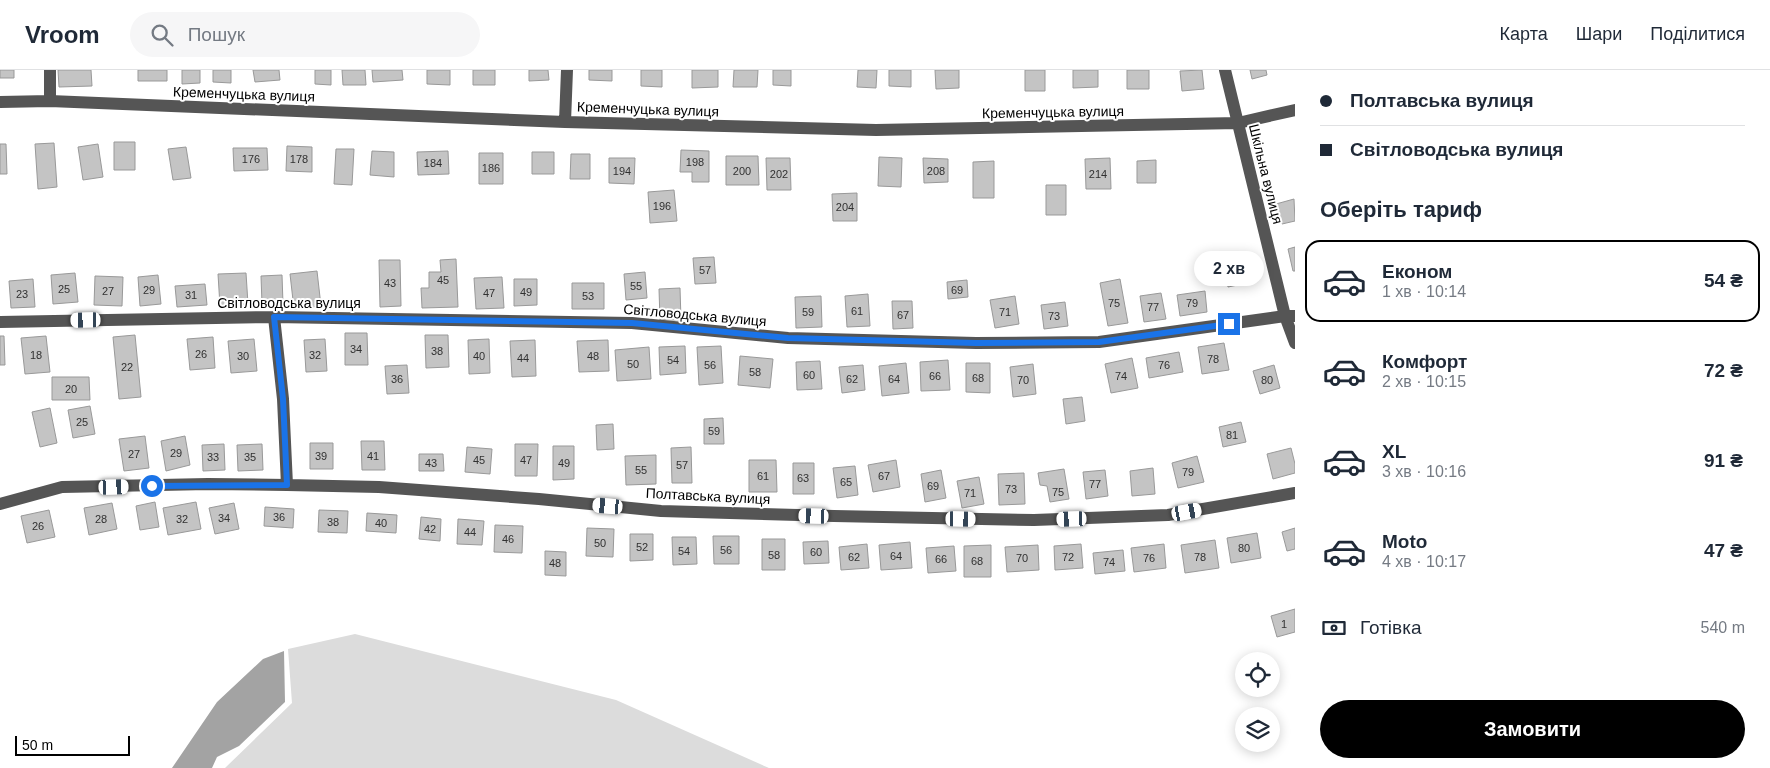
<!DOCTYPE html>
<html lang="uk">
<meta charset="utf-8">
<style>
:root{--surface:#fff;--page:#f6f6f7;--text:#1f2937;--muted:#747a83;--line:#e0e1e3;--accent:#000}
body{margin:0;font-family:Arial,sans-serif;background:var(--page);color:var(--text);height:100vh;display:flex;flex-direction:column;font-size:19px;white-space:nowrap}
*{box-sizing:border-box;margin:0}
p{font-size:16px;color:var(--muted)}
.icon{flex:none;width:28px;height:28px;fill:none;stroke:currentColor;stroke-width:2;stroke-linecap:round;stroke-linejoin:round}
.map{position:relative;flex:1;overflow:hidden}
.panel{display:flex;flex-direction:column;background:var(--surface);width:475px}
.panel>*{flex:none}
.guide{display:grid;align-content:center;height:110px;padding:0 25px;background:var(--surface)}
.controls{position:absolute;left:1235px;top:582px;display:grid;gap:10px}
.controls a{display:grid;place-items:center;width:45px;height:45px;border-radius:50%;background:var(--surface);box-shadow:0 2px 12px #0003;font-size:25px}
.scale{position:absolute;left:15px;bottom:12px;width:115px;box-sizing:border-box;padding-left:5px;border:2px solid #000;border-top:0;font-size:14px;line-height:18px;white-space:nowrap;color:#000;-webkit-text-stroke:4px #fff;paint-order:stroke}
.end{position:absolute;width:22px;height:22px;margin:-11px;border:6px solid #1a73e8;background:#fff;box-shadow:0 0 0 2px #fff}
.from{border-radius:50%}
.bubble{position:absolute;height:35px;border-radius:18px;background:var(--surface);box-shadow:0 2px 12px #0003;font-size:16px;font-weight:600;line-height:35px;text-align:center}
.car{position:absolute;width:15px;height:30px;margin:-15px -8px;border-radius:6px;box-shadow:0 0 4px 1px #0007;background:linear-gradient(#fff 24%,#345 0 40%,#fff 0 76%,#345 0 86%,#fff 0)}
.guide b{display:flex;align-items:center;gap:18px;height:48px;font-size:19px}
.guide b+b{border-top:1px solid var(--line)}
.guide i{width:12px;height:12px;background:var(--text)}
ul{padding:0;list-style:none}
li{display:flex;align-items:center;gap:15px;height:82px;margin:0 10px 8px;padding:0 15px;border:2px solid transparent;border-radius:15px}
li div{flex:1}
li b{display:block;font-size:19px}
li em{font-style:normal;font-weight:600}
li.current{border-color:var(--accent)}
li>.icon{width:45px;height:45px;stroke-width:1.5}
h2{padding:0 25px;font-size:22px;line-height:60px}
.pay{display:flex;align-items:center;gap:12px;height:55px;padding:0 25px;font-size:19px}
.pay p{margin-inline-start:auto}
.button{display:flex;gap:10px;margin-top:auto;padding:10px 25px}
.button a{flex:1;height:58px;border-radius:30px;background:var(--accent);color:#fff;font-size:20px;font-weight:600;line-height:58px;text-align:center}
header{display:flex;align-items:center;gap:30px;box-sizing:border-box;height:70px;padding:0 25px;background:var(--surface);border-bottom:1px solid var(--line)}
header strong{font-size:24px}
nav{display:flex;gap:28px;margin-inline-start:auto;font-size:18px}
.search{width:350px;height:45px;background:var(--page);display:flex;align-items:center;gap:12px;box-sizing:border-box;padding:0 18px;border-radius:28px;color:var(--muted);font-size:19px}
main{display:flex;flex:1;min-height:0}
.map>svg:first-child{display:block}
</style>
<header>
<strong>Vroom</strong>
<div class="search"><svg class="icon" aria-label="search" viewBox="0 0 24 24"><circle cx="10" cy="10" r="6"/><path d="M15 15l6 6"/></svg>Пошук</div>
<nav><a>Карта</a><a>Шари</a><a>Поділитися</a></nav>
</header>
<main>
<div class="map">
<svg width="1295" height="698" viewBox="0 0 1295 698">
<rect width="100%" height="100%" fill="#fff"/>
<path fill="#dcdcdc" d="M355,564L616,630L769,698H225L292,633L288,579Z"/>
<path fill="#a3a3a3" d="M284,581L285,632L239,676L217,687L212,698H172L217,632L263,589Z"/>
<path fill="#c4c4c4" stroke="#999" d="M0,0H14V8H0Z
M58,0H91L92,16L59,17Z
M138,0H167V11H138Z
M182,0H200V13L182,14Z
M213,0H231V13L213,12Z
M253,0H279L280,10L255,12Z
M315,0H331V15L315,14Z
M342,0H365L366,15H343Z
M372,0H402L403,10L373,12Z
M427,0H450V15L427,14Z
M473,0H495V15H473Z
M529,0H548L549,10L529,11Z
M589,0H612V11L589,10Z
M641,0H662V17L641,16Z
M692,0H718V17L692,18Z
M734,0H758L757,17H733Z
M773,0H791V16L773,15Z
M858,0H877L876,18L857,17Z
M889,0H911V17L889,16Z
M935,0H959V18L936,19Z
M1025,0H1045V21H1025Z
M1073,0H1098V17L1073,18Z
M1127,0H1149V19H1127Z
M1202,0L1204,19L1182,21L1180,1Z
M1250,0H1266L1267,5L1252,9Z
M114,72H135V100H114Z
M54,73L57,117L38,119L35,74Z
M0,74H6L7,104H0Z
M98,74L103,107L83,110L78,77Z
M287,76L312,77V102L286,101Z
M186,77L191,108L173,110L168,79Z
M233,78H267L268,100L234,101Z
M336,79H354L352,115L334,114Z
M681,80L709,81V112H692V102H680Z
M372,81L394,82V107L370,105Z
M448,81L449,104L418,105L417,82Z
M532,82H554V104H532Z
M479,83H503V114H479Z
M571,84H590V109H570Z
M726,86H758L759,115H726Z
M879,87L902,88L901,117L878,116Z
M609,88H635L634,114L609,113Z
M766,88H790L791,120H767Z
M923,88L948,89V112L924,113Z
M1110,88L1111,119H1086L1085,89Z
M1156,90V113H1137V91Z
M994,91V128H973V92Z
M1046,115H1066V145H1046Z
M674,120L677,151L650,153L648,122Z
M857,123V151H833L832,124Z
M1294,129L1295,151L1282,154L1276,134Z
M1295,177V201H1293L1288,179Z
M714,187L716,213L695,214L693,188Z
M1246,187L1252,212L1228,217L1223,192Z
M456,189L458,237L422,238L421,218H429V202H441L440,190Z
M379,190H400L401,236L380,237Z
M317,201L321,236L294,239L290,204Z
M645,202L647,228L626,230L624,204Z
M75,203L78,232L53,234L51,205Z
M246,203L248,234L220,236L218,204Z
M158,205L161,234L140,236L138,207Z
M282,205L283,234H262L261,206Z
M95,206L123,207L122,236L94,235Z
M502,207L504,238L476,239L474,208Z
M33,209L35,237L11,238L9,211Z
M514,209H537V235L514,236Z
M1120,209L1128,253L1108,256L1100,213Z
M967,210L968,227L948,229L947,212Z
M572,213H604V239H572Z
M205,214L207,235L177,237L175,216Z
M680,218L681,250H660L659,219Z
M1205,221L1207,242L1180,246L1177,225Z
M1161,223L1166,249L1144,252L1140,226Z
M868,224L870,256L847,257L845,226Z
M821,226L822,257L796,258L795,227Z
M1015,226L1019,254L995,258L990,230Z
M892,231H912L913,258L893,259Z
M1065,232L1068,256L1044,259L1041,235Z
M345,263H367L368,295H345Z
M135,265L141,327L119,329L113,267Z
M425,265H448L449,297L426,298Z
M0,266H4L5,295H0Z
M46,266L50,302L25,304L21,268Z
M213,267L215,298L190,300L187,269Z
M254,269L257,301L231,303L228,271Z
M325,269L327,301L306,302L304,270Z
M489,269L490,303L469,304L468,270Z
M535,270L536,306L512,307L510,271Z
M608,270L609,301L579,302L577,271Z
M1224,273L1229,300L1202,304L1198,277Z
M685,276L686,303L660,305L659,277Z
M721,276L723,313L699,315L697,277Z
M649,277L651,309L617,311L615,280Z
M1179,282L1183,302L1149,308L1146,288Z
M740,286L773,289L770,318L738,315Z
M1132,288L1138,318L1111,323L1105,294Z
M948,290L950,320L921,321L920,292Z
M820,291L822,319L797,320L796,292Z
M906,293L909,323L882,326L879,296Z
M966,293H990V323L966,322Z
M1033,294L1036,324L1013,327L1010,297Z
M407,295L409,323L387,324L385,296Z
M863,295L865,320L842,323L839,297Z
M1274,295L1280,318L1260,324L1253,301Z
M52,307H89L90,330H52Z
M1082,327L1085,351L1066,354L1063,329Z
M90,336L95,364L73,368L68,340Z
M50,338L57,373L40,377L32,342Z
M723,348L724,374H704V349Z
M1241,352L1246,372L1223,377L1219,357Z
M613,354L614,379L597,380L596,355Z
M145,366L149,398L124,401L119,369Z
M185,366L190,395L166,401L161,371Z
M361,371H384L385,400H362Z
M310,373H333V399H310Z
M224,374L225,400L203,401L202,375Z
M262,374L263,400L238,401L237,375Z
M515,374H538L537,406H515Z
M553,376H574V409L553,410Z
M467,377L492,379L490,404L465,402Z
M691,377L692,413H672L671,378Z
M1291,378L1295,394V403L1273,409L1267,384Z
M419,384H443L444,401H419Z
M656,385V414L626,415L625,386Z
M1197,386L1204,412L1178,418L1172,393Z
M749,390H776L777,422H749Z
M896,390L900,417L873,422L868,395Z
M793,393H814V424H793Z
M855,396L858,425L837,428L833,398Z
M1153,398L1155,424L1132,426L1130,401Z
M1064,399L1069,429L1050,432L1047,416L1040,415L1038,403Z
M941,400L946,428L925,432L921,404Z
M1105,400L1108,426L1086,429L1083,402Z
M1024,403L1025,434L999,435L998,404Z
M979,407L984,434L962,438L957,411Z
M155,432L159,457L140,460L136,436Z
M196,432L201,459L168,465L163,438Z
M112,433L117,459L89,465L84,438Z
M234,433L239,459L215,464L209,438Z
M265,437L294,439L293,458L264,456Z
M49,440L55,467L27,473L21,446Z
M319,440L348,441L347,463L318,462Z
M367,443L397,445L396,463L366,461Z
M421,447L441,449L440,471L419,469Z
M458,449L484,451L482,475L457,474Z
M495,455L523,456L522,483L494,482Z
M587,458L614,459L613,487L586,486Z
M1295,458V479L1287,481L1282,462Z
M1257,463L1261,488L1231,493L1227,468Z
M630,464H653V490L630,491Z
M713,466H739V494H714Z
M672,467H696L697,494L673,495Z
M762,469H785V500H762Z
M1215,470L1219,498L1185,503L1181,475Z
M828,471L829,493L804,494L803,472Z
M910,472L912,498L881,500L879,475Z
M867,474L869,498L841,500L839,477Z
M1081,474L1083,498L1055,500L1054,476Z
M1164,474L1166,498L1134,502L1131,478Z
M991,475V507H964V476Z
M1038,475L1039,500L1007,502L1005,477Z
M954,476L956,501L928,503L926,478Z
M1123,480L1125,501L1095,504L1093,483Z
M545,481L566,482V506L545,505Z
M1295,539V562L1277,567L1271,546Z"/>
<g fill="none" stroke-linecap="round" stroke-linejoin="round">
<path stroke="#555" stroke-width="12" d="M50,0V31
M1225,0L1285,246L1295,273
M0,32L50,31L565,52L876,60L1238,53L1295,40
M565,52L567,0
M274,247L283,329L287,415
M0,252L274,247L632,253L788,268L976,273L1099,272L1285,246H1295
M0,434L62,417L208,414L287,415L379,417L539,429L661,441L834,446L1034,450L1168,445L1295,423"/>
</g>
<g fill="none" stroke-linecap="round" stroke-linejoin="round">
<path stroke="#1a73e8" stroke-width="6" d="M152,416L287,415L283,329L274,247L632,253L788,268L976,273L1099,272L1229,254"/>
</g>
<g text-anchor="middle" stroke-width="4" stroke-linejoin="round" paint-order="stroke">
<g font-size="11" fill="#313131">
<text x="251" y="93">176</text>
<text x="299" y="93">178</text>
<text x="695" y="96">198</text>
<text x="433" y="97">184</text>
<text x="491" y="102">186</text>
<text x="622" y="105">194</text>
<text x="742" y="105">200</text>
<text x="936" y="105">208</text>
<text x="779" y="108">202</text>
<text x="1098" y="108">214</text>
<text x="662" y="140">196</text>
<text x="845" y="141">204</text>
<text x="705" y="204">57</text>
<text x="443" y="214">45</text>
<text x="390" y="217">43</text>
<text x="636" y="220">55</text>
<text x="64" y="223">25</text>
<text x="149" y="224">29</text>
<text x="957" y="224">69</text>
<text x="108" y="225">27</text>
<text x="526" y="226">49</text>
<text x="489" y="227">47</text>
<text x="22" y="228">23</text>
<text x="191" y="229">31</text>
<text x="588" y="230">53</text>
<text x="1114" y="237">75</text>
<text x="1192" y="237">79</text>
<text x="1153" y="241">77</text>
<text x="857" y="245">61</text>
<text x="808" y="246">59</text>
<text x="1005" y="246">71</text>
<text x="903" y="249">67</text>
<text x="1054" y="250">73</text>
<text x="356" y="283">34</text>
<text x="437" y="285">38</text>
<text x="201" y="288">26</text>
<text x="36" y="289">18</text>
<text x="315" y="289">32</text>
<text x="243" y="290">30</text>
<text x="479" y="290">40</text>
<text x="593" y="290">48</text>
<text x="523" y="292">44</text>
<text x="1213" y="293">78</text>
<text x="673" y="294">54</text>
<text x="633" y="298">50</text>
<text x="710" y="299">56</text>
<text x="1164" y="299">76</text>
<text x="127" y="301">22</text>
<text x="755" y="306">58</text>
<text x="809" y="309">60</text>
<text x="935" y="310">66</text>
<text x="1121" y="310">74</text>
<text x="978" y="312">68</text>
<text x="397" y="313">36</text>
<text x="852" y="313">62</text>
<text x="894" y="313">64</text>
<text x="1023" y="314">70</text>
<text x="1267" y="314">80</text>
<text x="71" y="323">20</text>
<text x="82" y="356">25</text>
<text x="714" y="365">59</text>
<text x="1232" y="369">81</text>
<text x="176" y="387">29</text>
<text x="134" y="388">27</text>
<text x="321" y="390">39</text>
<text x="373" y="390">41</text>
<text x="213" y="391">33</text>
<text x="250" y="391">35</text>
<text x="479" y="394">45</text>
<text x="526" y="394">47</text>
<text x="431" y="397">43</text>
<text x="564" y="397">49</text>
<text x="682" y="399">57</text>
<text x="641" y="404">55</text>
<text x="1188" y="406">79</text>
<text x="763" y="410">61</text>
<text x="884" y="410">67</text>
<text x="803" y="412">63</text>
<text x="846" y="416">65</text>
<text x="1095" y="418">77</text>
<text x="933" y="420">69</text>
<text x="1011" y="423">73</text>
<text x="1058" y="426">75</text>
<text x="970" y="427">71</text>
<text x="279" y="451">36</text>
<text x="224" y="452">34</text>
<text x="101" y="453">28</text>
<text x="182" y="453">32</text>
<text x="333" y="456">38</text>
<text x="381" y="457">40</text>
<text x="38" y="460">26</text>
<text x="430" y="463">42</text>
<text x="470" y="466">44</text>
<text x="508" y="473">46</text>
<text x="600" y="477">50</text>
<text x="642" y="481">52</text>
<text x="1244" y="482">80</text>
<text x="726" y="484">56</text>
<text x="684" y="485">54</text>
<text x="816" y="486">60</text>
<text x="774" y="489">58</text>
<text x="896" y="490">64</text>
<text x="854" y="491">62</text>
<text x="1068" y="491">72</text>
<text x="1200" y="491">78</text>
<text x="1022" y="492">70</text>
<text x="1149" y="492">76</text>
<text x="941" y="493">66</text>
<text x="977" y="495">68</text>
<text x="1109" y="496">74</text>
<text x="555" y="497">48</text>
<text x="1284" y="558">1</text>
</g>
<g font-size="14" fill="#000" stroke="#fff">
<text transform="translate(244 24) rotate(2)" y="5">Кременчуцька вулиця</text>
<text transform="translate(648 39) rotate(2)" y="5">Кременчуцька вулиця</text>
<text transform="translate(1053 42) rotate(-1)" y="5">Кременчуцька вулиця</text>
<text transform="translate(1266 104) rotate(76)" y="5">Шкільна вулиця</text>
<text x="289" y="238">Світловодська вулиця</text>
<text transform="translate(695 245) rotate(5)" y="5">Світловодська вулиця</text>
<text transform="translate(708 426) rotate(3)" y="5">Полтавська вулиця</text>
</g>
</g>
</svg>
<div class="controls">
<a><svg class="icon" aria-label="locate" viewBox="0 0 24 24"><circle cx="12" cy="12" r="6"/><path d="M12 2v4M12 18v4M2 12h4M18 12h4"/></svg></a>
<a><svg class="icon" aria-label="layers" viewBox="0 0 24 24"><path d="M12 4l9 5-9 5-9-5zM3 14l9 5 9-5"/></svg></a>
</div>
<div class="scale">50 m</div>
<i class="end from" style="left:152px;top:416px"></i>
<i class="end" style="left:1229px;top:254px"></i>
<div class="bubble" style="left:1194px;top:181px;width:70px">2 хв</div>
<i class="car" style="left:86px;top:250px;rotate:269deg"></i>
<i class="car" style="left:114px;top:417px;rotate:88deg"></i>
<i class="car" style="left:608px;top:436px;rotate:275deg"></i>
<i class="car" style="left:1187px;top:442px;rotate:80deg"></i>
<i class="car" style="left:814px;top:446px;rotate:272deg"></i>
<i class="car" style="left:961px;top:449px;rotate:91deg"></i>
<i class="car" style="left:1072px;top:449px;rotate:268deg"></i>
</div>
<section class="panel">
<div class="guide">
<b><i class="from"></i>Полтавська вулиця</b>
<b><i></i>Світловодська вулиця</b>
</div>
<h2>Оберіть тариф</h2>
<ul>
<li class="current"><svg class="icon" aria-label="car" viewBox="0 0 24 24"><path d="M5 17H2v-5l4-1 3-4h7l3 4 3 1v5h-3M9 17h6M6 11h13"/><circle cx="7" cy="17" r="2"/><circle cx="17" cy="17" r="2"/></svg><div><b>Економ</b><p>1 хв · 10:14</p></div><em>54 ₴</em></li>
<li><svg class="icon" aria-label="car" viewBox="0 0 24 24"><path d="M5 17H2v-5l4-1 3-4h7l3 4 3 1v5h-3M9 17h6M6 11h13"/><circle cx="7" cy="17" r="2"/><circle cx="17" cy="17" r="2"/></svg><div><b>Комфорт</b><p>2 хв · 10:15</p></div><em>72 ₴</em></li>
<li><svg class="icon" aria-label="car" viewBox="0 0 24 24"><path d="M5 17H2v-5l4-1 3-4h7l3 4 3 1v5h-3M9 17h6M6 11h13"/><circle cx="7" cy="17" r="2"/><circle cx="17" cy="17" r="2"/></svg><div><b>XL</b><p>3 хв · 10:16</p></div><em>91 ₴</em></li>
<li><svg class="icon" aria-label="car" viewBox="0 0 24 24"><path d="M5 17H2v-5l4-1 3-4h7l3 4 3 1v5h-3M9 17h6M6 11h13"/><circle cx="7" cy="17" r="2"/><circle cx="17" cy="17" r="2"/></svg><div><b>Moto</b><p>4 хв · 10:17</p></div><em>47 ₴</em></li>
</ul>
<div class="pay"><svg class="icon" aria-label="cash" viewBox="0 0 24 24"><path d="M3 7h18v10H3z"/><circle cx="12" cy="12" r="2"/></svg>Готівка<p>540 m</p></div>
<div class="button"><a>Замовити</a></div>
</section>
</main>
